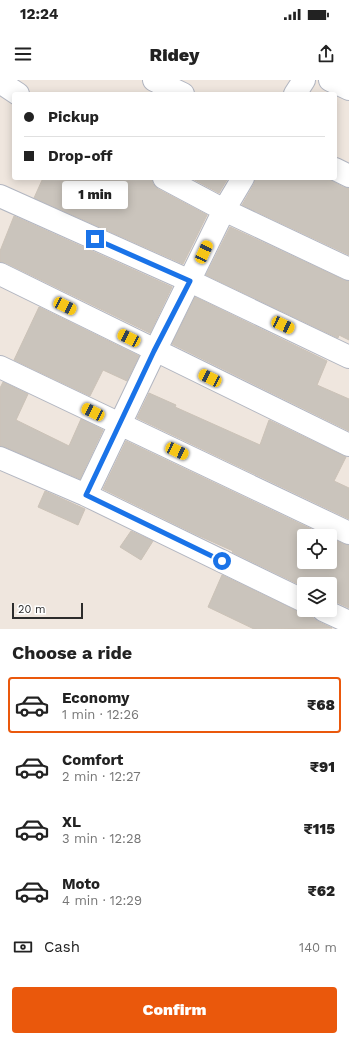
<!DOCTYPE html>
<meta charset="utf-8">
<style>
:root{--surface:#fff;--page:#f2f2f2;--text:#222;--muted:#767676;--line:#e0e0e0;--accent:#ea580c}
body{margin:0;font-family:"Work Sans",sans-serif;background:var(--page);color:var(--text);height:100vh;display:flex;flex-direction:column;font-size:15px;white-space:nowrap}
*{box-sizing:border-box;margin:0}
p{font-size:13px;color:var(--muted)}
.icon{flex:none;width:22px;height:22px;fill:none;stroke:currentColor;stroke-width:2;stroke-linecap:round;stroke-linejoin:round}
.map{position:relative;height:549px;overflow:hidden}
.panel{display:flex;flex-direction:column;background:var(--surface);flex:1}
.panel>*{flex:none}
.top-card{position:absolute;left:12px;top:12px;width:325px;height:88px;border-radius:4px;box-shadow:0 2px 10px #0003;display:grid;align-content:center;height:88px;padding:0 12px;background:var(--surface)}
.buttons{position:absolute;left:297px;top:449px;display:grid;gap:8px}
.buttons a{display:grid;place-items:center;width:40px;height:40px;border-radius:4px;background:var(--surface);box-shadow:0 2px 10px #0003;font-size:20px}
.scale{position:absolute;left:12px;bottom:10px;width:71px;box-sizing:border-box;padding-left:4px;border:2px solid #2c2c2c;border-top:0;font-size:11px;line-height:14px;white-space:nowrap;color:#2c2c2c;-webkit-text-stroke:3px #fff;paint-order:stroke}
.end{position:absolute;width:18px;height:18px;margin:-9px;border:5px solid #1a73e8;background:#fff;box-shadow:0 0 0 2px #fff}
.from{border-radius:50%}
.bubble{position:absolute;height:28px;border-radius:4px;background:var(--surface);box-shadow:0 2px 10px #0003;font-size:13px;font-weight:800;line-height:28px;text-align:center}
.car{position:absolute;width:12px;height:24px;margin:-12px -6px;border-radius:5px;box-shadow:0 0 3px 1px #0007;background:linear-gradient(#f5c518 24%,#345 0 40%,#f5c518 0 76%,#345 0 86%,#f5c518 0)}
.top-card b{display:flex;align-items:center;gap:14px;height:38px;font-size:15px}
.top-card b+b{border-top:1px solid var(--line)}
.top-card i{width:10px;height:10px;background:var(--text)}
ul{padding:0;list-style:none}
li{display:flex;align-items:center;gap:12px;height:56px;margin:0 8px 6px;padding:0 4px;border:2px solid transparent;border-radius:4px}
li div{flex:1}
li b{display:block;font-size:15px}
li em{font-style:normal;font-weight:800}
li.active{border-color:var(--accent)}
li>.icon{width:36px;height:36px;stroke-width:1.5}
h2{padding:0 12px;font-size:18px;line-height:48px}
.pay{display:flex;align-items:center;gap:10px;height:44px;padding:0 12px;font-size:15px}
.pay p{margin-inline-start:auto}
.button{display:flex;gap:8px;margin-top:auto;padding:8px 12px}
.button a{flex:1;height:46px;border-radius:4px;background:var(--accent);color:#fff;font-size:16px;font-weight:800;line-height:46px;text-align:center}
.status{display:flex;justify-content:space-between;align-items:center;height:28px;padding:0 20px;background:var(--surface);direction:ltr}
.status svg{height:11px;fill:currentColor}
header{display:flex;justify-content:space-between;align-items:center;height:52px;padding:0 12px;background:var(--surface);font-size:18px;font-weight:800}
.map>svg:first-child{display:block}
</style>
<div class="status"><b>12:24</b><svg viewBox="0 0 49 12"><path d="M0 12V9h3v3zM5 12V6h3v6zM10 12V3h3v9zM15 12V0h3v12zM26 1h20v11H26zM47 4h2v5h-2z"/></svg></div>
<header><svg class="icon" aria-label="menu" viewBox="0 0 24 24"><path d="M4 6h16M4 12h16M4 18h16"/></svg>Ridey<svg class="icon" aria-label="share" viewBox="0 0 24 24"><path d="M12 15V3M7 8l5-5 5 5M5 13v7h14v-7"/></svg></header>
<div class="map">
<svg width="349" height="549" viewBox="0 0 349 549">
<rect width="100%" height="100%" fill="#efe6de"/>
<path fill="#cac4bc" stroke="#cbc2b7" d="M43,98H152L153,104L158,109L207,135L183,184L34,118Z
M191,98H228L219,113Z
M255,98H327L343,107L349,108V175L242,125L254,104Z
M14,136L172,207L150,253L6,183L0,182V171Z
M230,147L344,200L349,201V260L339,255L338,258L206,195Z
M195,217L327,281L317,305L349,319V351L172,264Z
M39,227L139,276L127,301L103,290L90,316L14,280Z
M3,302L28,314L16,340L69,366L81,339L103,350L80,399L5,367L0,366V308Z
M149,313L176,325L175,327L260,365L269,340L346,377L334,401L349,408V439L137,338Z
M126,361L326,456H304V482H330V458L344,464L349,465V528L330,519V504H304V507L232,472L233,471L195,454L103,409Z
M45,411L85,429L78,445L38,427Z
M131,451L153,461L141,480L120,467Z
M222,495L299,532L304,533L311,532L313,538L317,541L332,548L254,549L208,527Z"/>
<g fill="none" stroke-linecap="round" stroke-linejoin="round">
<defs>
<path id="street" d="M154,0L183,14
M330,0L349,9
M0,2L18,14
M295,14L304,0
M335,89L349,96
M164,98L224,130L349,189
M0,116L190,201L349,277
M0,194L349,365
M0,287L349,453
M0,378L86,415L304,521
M86,415L155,271L224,130L243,98
M323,530L349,542"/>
</defs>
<use href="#street" stroke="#b2b6c1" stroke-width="24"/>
<use href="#street" stroke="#fff" stroke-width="22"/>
</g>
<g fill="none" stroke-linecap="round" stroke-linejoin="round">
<path stroke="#1a73e8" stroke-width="5" d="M95,159L190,201L154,271L86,415L222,481"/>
</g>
</svg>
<div class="buttons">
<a><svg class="icon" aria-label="locate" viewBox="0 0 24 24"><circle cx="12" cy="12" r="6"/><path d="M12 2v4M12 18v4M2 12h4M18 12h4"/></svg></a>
<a><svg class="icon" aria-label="layers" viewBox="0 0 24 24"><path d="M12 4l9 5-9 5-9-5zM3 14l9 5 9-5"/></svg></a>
</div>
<div class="scale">20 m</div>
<i class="end from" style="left:222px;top:481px"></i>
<i class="end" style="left:95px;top:159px"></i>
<div class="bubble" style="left:62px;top:101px;width:66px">1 min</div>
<i class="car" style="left:204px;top:172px;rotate:25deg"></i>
<i class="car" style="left:65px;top:226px;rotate:116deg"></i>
<i class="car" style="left:283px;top:245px;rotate:115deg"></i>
<i class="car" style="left:129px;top:258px;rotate:296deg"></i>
<i class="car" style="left:210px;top:298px;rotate:296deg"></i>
<i class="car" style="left:93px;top:332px;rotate:296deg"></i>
<i class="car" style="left:177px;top:371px;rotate:115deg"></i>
<div class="top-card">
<b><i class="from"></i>Pickup</b>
<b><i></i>Drop-off</b>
</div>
</div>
<section class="panel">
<h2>Choose a ride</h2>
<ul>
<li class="active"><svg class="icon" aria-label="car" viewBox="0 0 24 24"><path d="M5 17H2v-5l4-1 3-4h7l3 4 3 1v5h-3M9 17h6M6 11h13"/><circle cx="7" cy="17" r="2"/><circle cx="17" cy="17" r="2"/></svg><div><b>Economy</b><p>1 min · 12:26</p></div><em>₹68</em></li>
<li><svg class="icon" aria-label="car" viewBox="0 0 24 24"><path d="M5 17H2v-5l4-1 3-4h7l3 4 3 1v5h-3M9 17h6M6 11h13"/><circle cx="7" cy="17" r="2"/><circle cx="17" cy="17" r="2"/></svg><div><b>Comfort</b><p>2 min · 12:27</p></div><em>₹91</em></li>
<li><svg class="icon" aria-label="car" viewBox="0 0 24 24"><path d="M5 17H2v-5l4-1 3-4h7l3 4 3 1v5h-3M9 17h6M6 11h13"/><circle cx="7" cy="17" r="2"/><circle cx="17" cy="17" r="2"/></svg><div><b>XL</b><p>3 min · 12:28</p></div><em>₹115</em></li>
<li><svg class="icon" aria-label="car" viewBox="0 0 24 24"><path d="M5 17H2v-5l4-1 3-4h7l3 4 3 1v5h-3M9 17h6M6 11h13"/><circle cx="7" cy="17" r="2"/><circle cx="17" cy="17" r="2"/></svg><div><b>Moto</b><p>4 min · 12:29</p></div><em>₹62</em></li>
</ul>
<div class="pay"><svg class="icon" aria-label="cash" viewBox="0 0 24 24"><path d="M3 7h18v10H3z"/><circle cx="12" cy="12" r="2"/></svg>Cash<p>140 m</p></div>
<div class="button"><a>Confirm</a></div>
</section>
